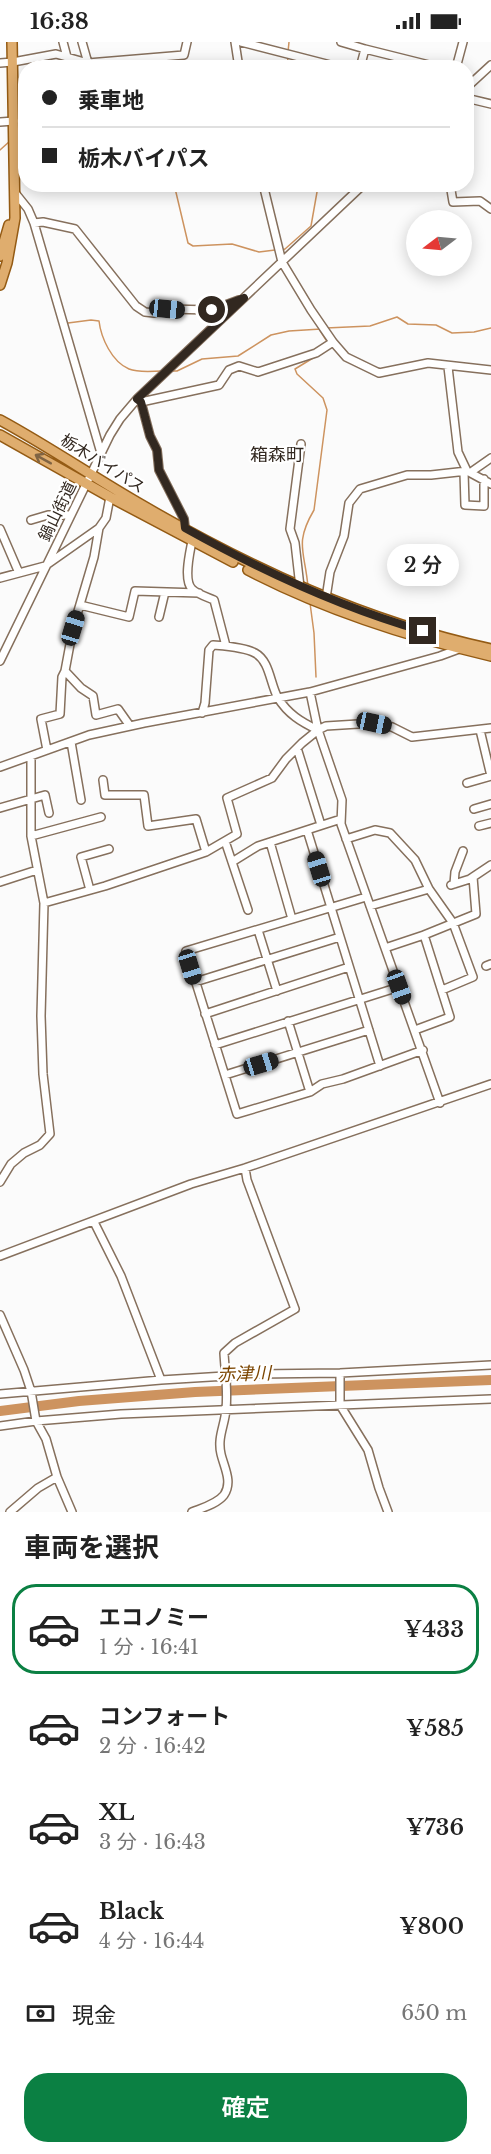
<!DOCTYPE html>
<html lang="ja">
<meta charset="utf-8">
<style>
:root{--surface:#fff;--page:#f6f6f6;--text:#222;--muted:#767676;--line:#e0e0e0;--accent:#0b8043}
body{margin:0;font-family:"Libre Baskerville","Noto Sans JP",serif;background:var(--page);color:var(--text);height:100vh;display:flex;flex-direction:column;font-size:22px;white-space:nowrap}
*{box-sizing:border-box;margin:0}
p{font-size:20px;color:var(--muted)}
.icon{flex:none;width:33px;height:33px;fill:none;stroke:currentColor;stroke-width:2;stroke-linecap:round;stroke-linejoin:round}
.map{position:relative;height:1470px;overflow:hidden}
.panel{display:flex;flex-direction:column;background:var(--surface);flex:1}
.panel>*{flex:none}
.banner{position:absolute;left:18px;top:18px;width:456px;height:132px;border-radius:24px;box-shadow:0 3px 15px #0003;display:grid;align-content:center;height:132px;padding:0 24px;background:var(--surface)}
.needle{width:39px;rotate:254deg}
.buttons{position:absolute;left:406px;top:168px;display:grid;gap:12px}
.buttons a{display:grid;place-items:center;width:66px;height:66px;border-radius:50%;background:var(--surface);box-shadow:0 3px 15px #0003;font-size:30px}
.end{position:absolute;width:27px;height:27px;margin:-14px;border:8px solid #322820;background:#fff;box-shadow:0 0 0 3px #fff}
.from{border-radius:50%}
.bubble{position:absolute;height:42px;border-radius:21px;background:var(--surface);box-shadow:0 3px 15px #0003;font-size:20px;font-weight:600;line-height:42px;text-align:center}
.car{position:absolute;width:18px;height:36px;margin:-18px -9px;border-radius:8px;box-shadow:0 0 4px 2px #0007;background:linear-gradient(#222 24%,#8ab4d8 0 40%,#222 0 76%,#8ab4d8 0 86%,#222 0)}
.banner b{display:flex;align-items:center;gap:21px;height:57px;font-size:22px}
.banner b+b{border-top:2px solid var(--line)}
.banner i{width:15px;height:15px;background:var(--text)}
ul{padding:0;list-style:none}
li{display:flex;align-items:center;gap:18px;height:90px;margin:0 12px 9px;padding:0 12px;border:3px solid transparent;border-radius:24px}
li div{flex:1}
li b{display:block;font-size:22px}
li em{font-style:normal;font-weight:600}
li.selected{border-color:var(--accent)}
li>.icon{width:54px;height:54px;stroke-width:1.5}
h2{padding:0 24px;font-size:27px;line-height:72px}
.pay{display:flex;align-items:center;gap:15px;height:66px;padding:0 24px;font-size:22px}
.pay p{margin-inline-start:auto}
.cta{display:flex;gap:12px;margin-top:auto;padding:12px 24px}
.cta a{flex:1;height:69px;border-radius:24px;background:var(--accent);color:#fff;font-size:24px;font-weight:600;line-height:69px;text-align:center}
.status{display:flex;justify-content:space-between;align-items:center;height:42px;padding:0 30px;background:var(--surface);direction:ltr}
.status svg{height:16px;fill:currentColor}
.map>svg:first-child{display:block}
</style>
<div class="status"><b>16:38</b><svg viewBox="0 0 49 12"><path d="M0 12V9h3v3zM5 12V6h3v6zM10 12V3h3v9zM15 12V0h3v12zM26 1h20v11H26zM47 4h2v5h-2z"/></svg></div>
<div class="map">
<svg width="491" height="1470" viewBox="0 0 491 1470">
<rect width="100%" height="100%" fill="#fbfbfb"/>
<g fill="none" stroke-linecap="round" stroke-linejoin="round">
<path stroke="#cd935f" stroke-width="1.5" d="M288,10L289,0
M287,26L288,14
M18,91L26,85
M0,108L10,99
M174,142L188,201L193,204L232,202L259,210L275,208
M283,208L285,207L311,184L317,150L321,142
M68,281L91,278L99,279C101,296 112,320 129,327C139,331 152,329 163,329
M326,286L370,284L397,275L408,282L436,283L452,291L474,290L491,286
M319,287L328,301
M170,329H177L202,317L238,314L271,293L289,289L321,287
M308,545C305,509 294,502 314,468L327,368L323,356L297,332L295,327L331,305
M310,561L314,591L316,635"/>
<path stroke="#cd935f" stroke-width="10" d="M0,1369L79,1359L195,1350L491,1338"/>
<defs>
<path id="minor" d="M63,0L67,15
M82,0L88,21
M235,0L239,26
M241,0L342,26
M341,0L365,7L360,26
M365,7L441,26
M0,21L13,20L56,12L88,21L184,13L187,0
M456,26L463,0
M466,46L491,23
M466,56L491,62
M0,80L14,79
M263,142L282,220L311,268L333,300L346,315L379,331L428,321L491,328
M450,142L453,160L480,159L491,167
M16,152L28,167L34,181L101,411
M34,181L43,180L75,187L136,264L145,270L154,271L167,267L212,268L239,258
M448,325L458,410L467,429L491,442
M137,357L141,360L219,343L229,328L239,324L258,330L316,311L333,300
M141,360L150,394L157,408L159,428L184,477L185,486
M464,430L465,463L484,464V437
M471,430L491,416
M110,455L106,476L99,486L94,515L73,586L65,629L81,646L93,654L96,673L118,667L130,684
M31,478L48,473H71
M0,487L19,531
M192,499C190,510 183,538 192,547C197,552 207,555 214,558L226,604
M0,536L45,524L99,486
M300,545L295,501L290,487L301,402
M326,556L330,530L344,494L349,461L360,447L407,433H431L467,429
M80,563L129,575L135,549L199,551
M159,575L165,550
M0,619L110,393L120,377L137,357L364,142
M310,650L318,688L342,758L341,782L440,1061
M202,671L205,661L209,608L213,603C225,604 244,605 255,611C270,619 270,642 278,656C288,672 301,680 318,688
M71,700L81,758
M297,706L321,783
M47,708L41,677L60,672L62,635L65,629
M0,725L89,693L144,681L310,650L440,614L459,607
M103,738L105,753H144L148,784L196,777L206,810
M467,741L491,734L480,688
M0,766L45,753L49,771
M474,767L491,762
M341,777L307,788L380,1024
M479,784L491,781
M31,794L101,775
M346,797L375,788L390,791L415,818L429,847L453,881L473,935L442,948
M225,799L248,868
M270,800L292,877
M232,820L258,804L307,788
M0,840L37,828
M454,842L455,830L463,809
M451,843L470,837L491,823
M90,848L81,815L109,807
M366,855L186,909L237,1072L310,1050L322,1042L343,1037L423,1008
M44,861L105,844L206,810L237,792L227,756L272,736L286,717L302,701L318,688L326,684L374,681L392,685L412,695L491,686
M370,864L429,847
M258,888L277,949
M424,893L476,872L473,835
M385,906L424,893L450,975L415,988
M486,924L491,922
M195,940L340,895
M205,972L349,925
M288,979L310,1050
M215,1003L399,945
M225,1033L369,988
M0,1140L11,1122L24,1111L40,1103L50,1092L43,1032L41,974L44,861L31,794V714
M94,1180L121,1234L161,1338
M0,1214L191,1142L245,1126L491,1042
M0,1273L24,1328L31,1349L36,1379L46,1397L57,1435L72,1470
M340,1331V1363L368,1408L379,1446L388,1470
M0,1352L161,1338L258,1332L340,1331L491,1323
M0,1384L36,1379L121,1372L491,1357
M10,1470L38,1446L57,1435
M192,1470C202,1466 217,1462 224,1453C233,1440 224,1425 221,1412C217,1395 225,1383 226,1367C228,1348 225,1329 224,1311L235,1301L295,1267L247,1138L245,1126"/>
<path id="major" d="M0,214L9,183
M0,243L7,221L15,176L12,0
M0,378C48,404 93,435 140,462C250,526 365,580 491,607
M0,393L110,455L233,520
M248,528C325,568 406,594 491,614"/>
</defs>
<use href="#minor" stroke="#86705d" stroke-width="10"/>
<use href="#major" stroke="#945b14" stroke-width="12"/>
<use href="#minor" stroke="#fff" stroke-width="7"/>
<use href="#major" stroke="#dfad6e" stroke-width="9"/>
</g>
<defs><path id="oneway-shaft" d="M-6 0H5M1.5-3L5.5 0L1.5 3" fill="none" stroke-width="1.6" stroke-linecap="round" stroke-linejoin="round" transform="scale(1.5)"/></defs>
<use stroke="#806443" href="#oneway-shaft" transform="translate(43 417) rotate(-151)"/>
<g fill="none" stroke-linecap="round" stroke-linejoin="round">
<path stroke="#322820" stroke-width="8" d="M212,268L244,256L137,357L141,360L150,394L157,408L159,428L184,477L185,486C262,529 339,565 423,589"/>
</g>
<g text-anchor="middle" stroke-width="4.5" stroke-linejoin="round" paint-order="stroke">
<g font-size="16" fill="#322820" stroke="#fff">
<text transform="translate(103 421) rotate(32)" y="6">栃木バイパス</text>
<text transform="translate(57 469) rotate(-64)" y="6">鍋山街道</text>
</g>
<g font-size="18" fill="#322820" stroke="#fff">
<text x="277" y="419">箱森町</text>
</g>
<g font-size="18" font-style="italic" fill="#7b4500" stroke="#fff">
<text transform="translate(244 1332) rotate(-2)" y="6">赤津川</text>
</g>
</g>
</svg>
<div class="buttons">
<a><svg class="needle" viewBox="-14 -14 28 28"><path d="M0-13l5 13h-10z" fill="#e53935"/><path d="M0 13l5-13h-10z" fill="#767676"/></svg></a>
</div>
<i class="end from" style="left:212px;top:268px"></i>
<i class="end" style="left:423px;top:589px"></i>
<div class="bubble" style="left:387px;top:502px;width:72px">2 分</div>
<i class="car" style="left:167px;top:267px;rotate:96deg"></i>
<i class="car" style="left:73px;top:586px;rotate:17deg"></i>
<i class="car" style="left:374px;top:681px;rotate:102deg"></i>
<i class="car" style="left:319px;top:827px;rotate:343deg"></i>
<i class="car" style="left:190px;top:925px;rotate:163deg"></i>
<i class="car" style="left:399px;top:945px;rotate:160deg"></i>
<i class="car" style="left:261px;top:1022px;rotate:73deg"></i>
<div class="banner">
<b><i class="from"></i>乗車地</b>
<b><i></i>栃木バイパス</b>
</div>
</div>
<section class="panel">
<h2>車両を選択</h2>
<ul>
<li class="selected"><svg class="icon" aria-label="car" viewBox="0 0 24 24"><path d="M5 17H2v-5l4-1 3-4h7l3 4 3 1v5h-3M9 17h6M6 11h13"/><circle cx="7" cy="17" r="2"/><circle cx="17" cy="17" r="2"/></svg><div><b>エコノミー</b><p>1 分 · 16:41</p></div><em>¥433</em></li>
<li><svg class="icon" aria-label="car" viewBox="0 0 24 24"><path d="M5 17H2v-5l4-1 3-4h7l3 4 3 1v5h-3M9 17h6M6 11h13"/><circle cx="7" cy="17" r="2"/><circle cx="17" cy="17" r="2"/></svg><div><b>コンフォート</b><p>2 分 · 16:42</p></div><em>¥585</em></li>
<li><svg class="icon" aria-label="car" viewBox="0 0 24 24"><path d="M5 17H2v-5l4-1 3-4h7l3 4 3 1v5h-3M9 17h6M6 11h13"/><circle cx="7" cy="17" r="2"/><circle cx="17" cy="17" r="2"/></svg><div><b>XL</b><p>3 分 · 16:43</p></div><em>¥736</em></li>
<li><svg class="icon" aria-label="car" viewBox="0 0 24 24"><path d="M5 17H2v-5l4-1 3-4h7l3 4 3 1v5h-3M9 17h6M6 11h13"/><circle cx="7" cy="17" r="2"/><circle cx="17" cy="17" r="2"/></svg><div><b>Black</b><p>4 分 · 16:44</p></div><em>¥800</em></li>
</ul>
<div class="pay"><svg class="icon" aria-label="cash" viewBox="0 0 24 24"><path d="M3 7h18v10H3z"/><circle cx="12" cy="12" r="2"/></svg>現金<p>650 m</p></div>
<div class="cta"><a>確定</a></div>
</section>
